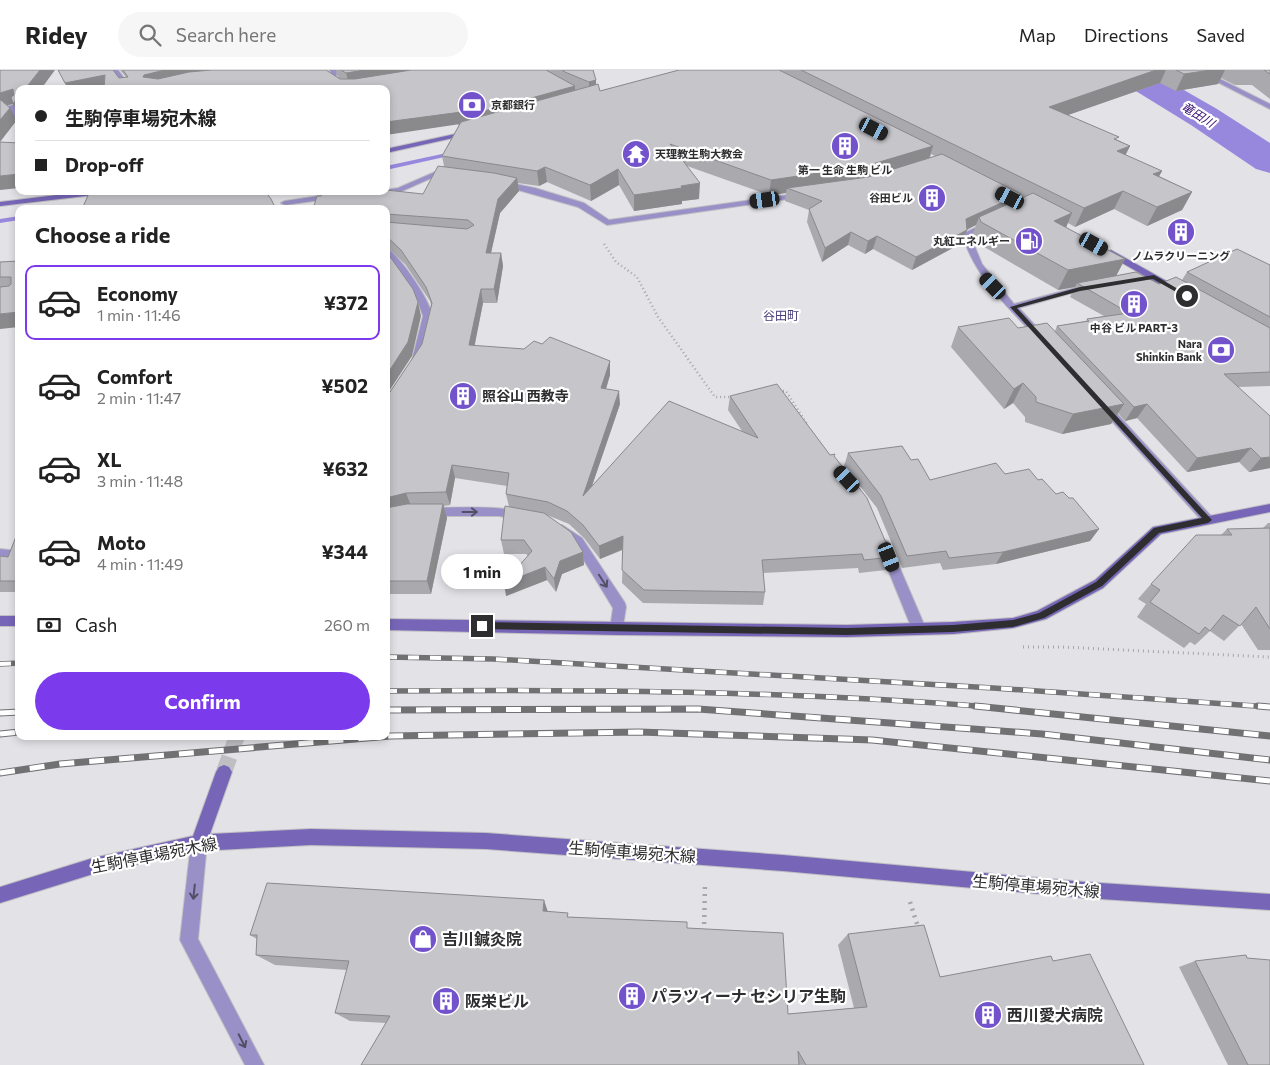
<!DOCTYPE html>
<meta charset="utf-8">
<style>
:root{--surface:#fff;--page:#f6f6f6;--text:#222;--muted:#767676;--line:#e0e0e0;--accent:#7c3aed}
body{margin:0;font-family:Commissioner,"Noto Sans JP",sans-serif;background:var(--page);color:var(--text);height:100vh;display:flex;flex-direction:column;font-size:19px;white-space:nowrap}
*{box-sizing:border-box;margin:0}
p{font-size:16px;color:var(--muted)}
.icon{flex:none;width:28px;height:28px;fill:none;stroke:currentColor;stroke-width:2;stroke-linecap:round;stroke-linejoin:round}
.map{position:relative;flex:1;overflow:hidden}
.drawer{position:absolute;left:15px;top:135px;width:375px;height:535px;display:flex;flex-direction:column;background:var(--surface);border-radius:10px;box-shadow:0 2px 8px #0003}
.drawer>*{flex:none}
.guide{position:absolute;left:15px;top:15px;width:375px;height:110px;border-radius:10px;box-shadow:0 2px 8px #0003;display:grid;align-content:center;height:110px;padding:0 20px;background:var(--surface)}
.end{position:absolute;width:22px;height:22px;margin:-11px;border:6px solid #2e2e30;background:#fff;box-shadow:0 0 0 2px #fff}
.from{border-radius:50%}
.bubble{position:absolute;height:35px;border-radius:18px;background:var(--surface);box-shadow:0 2px 8px #0003;font-size:16px;font-weight:700;line-height:35px;text-align:center}
.car{position:absolute;width:15px;height:30px;margin:-15px -8px;border-radius:6px;box-shadow:0 0 4px 1px #0007;background:linear-gradient(#222 24%,#8ab4d8 0 40%,#222 0 76%,#8ab4d8 0 86%,#222 0)}
.guide b{display:flex;align-items:center;gap:18px;height:48px;font-size:19px}
.guide b+b{border-top:1px solid var(--line)}
.guide i{width:12px;height:12px;background:var(--text)}
ul{padding:0;list-style:none}
li{display:flex;align-items:center;gap:15px;height:75px;margin:0 10px 8px;padding:0 10px;border:2px solid transparent;border-radius:10px}
li div{flex:1}
li b{display:block;font-size:19px}
li em{font-style:normal;font-weight:700}
li.active{border-color:var(--accent)}
li>.icon{width:45px;height:45px;stroke-width:1.5}
h2{padding:0 20px;font-size:22px;line-height:60px}
.pay{display:flex;align-items:center;gap:12px;height:55px;padding:0 20px;font-size:19px}
.pay p{margin-inline-start:auto}
.cta{display:flex;gap:10px;margin-top:auto;padding:10px 20px}
.cta a{flex:1;height:58px;border-radius:30px;background:var(--accent);color:#fff;font-size:20px;font-weight:700;line-height:58px;text-align:center}
header{display:flex;align-items:center;gap:30px;box-sizing:border-box;height:70px;padding:0 25px;background:var(--surface);border-bottom:1px solid var(--line)}
header strong{font-size:24px}
nav{display:flex;gap:28px;margin-inline-start:auto;font-size:18px}
.search{width:350px;height:45px;background:var(--page);display:flex;align-items:center;gap:12px;box-sizing:border-box;padding:0 18px;border-radius:28px;color:var(--muted);font-size:19px}
.map>svg:first-child{display:block}
</style>
<header>
<strong>Ridey</strong>
<div class="search"><svg class="icon" aria-label="search" viewBox="0 0 24 24"><circle cx="10" cy="10" r="6"/><path d="M15 15l6 6"/></svg>Search here</div>
<nav><a>Map</a><a>Directions</a><a>Saved</a></nav>
</header>
<div class="map">
<svg width="1270" height="995" viewBox="0 0 1270 995">
<rect width="100%" height="100%" fill="#e3e2e7"/>
<g fill="none" stroke-linecap="round" stroke-linejoin="round">
<path fill="#9888dd" fill-rule="evenodd" d="M456,81L459,83L458,84L386,100V96Z
M268,121H280L253,129L249,127Z
M19,146V150L0,153V149Z"/>
<path fill="#9888dd" fill-rule="evenodd" d="M1108,0H1149L1217,39L1270,73V103L1256,99L1191,55L1113,7Z"/>
<path stroke="#bfbec2" stroke-width="16" stroke-dasharray="16 8" stroke-linecap="butt" d="M224,702L237,666"/>
<defs>
<path id="lane" d="M19,33V37L0,43V39Z"/>
<path id="street" d="M112,0H118L132,19H126Z
M329,0H337L336,9L343,15V17H339L331,11V2Z
M1194,0H1202L1270,34V39Z
M10,36L15,37L19,49L10,43Z
M435,102L452,106L448,108L436,106L400,122L377,124L373,122L398,118Z
M500,111L535,118L584,133L609,150L802,123L806,125L802,127L607,155L578,137L500,115Z
M332,124H335V128L285,135L281,133L285,131Z
M988,152L992,154L991,156L970,165L982,194L1014,234L1089,214L1093,217L1019,238L1045,266V270H1039C1008,237 975,208 962,164Z
M386,178C398,183 433,234 432,247C432,258 425,283 420,292L417,293L412,290L423,246L418,232L386,186Z
M1104,333L1108,334L1212,447L1214,450L1212,453H1204L1100,338L1099,336L1100,334Z
M428,438C445,438 519,434 527,446L521,450L499,446H428L422,442Z
M562,455L582,468L625,533L626,537L622,563L617,565L612,563L610,559L613,538L574,474L556,460L558,457Z
M884,470L888,472L890,475L926,559L924,563L919,565L914,563L912,559L878,475L880,472Z
M0,479L19,481V491L0,489Z
M199,765L205,767L207,773L198,869L264,995H245L180,870L191,773L193,767Z"/>
<path id="secondary" d="M469,61L471,62V64L386,83V79Z
M89,121H115L111,123L0,136V132Z
M1111,180L1179,218L1181,220L1179,222H1173L1108,185L1107,183Z
M1270,434V442L1161,464L1103,518L1046,549L1013,558L953,564L847,567L617,565L386,560V549L847,555L953,552L1013,548L1037,541L1095,510L1153,457Z
M0,546H19V556H0Z
M224,695L229,697L232,702L210,764L311,759L486,763L783,785L1085,812L1270,824V840L1085,828L783,801L486,779L311,775L199,781L93,804L0,833V817L93,788L193,766L216,702L219,697Z"/>
</defs>
<use href="#lane" stroke="#bfbec2" stroke-width="2"/>
<use href="#street" stroke="#bfbec2" stroke-width="2"/>
<use href="#secondary" stroke="#bfbec2" stroke-width="2"/>
<path stroke="#a6a5a9" stroke-width="2.5" stroke-dasharray="1 3" stroke-linecap="butt" d="M604,174L616,192L637,207L658,247L715,327H734
M779,321H786L807,354"/>
<path stroke="#a6a5a9" stroke-width="3" stroke-dasharray="1 4" stroke-linecap="butt" d="M1023,577H1061L1270,587"/>
<path stroke="#a6a5a9" stroke-width="4.5" stroke-dasharray="2 5" stroke-linecap="butt" d="M910,832L919,860
M704,861L705,815"/>
<use href="#lane" fill="#9990c8" fill-rule="evenodd"/>
<use href="#street" fill="#9990c8" fill-rule="evenodd"/>
<use href="#secondary" fill="#7766b8" fill-rule="evenodd"/>
<defs>
<path id="rail-far1" d="M386,587L493,589L993,618L1270,637
M0,594L19,593
M386,621C587,619 789,621 990,637"/>
<path id="rail" d="M975,636L1270,666
M1258,636L1270,637
M386,640L698,639L1042,664L1270,690
M0,643L19,642
M0,664L19,662
M0,703L60,694L391,666L639,662L872,670L1270,711"/>
</defs>
<use href="#rail-far1" stroke="#717174" stroke-width="5.5"/>
<use href="#rail" stroke="#717174" stroke-width="7"/>
<use href="#rail-far1" stroke="#fff" stroke-width="4" stroke-dasharray="11" stroke-linecap="butt"/>
<use href="#rail" stroke="#fff" stroke-width="5" stroke-dasharray="15" stroke-linecap="butt"/>
</g>
<path fill="#a9a9ae" fill-rule="evenodd" d="M58,0L119,8L126,7L120,0H327V1L338,8L336,0H593L596,10V15L600,21L679,0H1270V29L1252,15H1235L1221,8L1218,14L1176,21L1160,13L1068,45L1130,76L1125,85L1162,101L1159,106L1192,122L1182,140L1147,156L1114,139L1075,157L1068,153L1066,158L1125,189L1116,206L1159,214L1182,210L1187,202L1270,195V316L1238,317L1270,398L1249,402L1239,392L1187,402L1137,348L1125,351L1118,343L1111,354L1062,364L1025,352V347L1013,333L1004,339L951,277L958,257L1018,258L1055,261L1057,256L1086,251L1087,249L1104,246L1070,227L1075,217L1058,220L974,171L972,166L976,155L967,160L962,173L912,200L873,179L865,184L848,175L822,192L807,152L809,140L785,131L786,123L769,125L687,96L699,129L682,131V134L634,141L619,115L591,131L547,112L539,116L518,113L519,121L500,143L491,183H501L503,196L497,233H483L474,276L524,279L542,274L610,291V305L606,319L620,334L592,416L742,361L728,340L730,326L830,385L834,386L892,487L886,500L859,503L858,498L763,503L765,522L763,535L643,533L622,513L623,480L600,489L584,468L569,454L547,445L583,482L584,495L562,504L556,522L547,510L506,526L528,486L526,484H504L501,470L509,437L506,424L507,416L455,408L450,435L444,436L447,448L431,524H386V328L422,274L431,235L430,231L405,194L387,177H386V139L423,124L444,96L442,86L459,55L386,19H68ZM931,84L935,86L930,88Z
M19,191L0,259V192Z
M848,383L911,390L930,410L1005,404L1038,410L1056,424L1099,459L1090,471L996,494L943,500L940,493L902,498L877,438L844,396Z
M1268,453H1270V580H1258L1241,554L1224,571L1210,561L1195,575L1190,572L1184,578L1137,547L1146,534L1138,529L1151,514L1221,465L1227,459L1263,458Z
M19,459V522H0V486L8,487Z
M548,841L569,847L687,858L788,944L854,938L838,875L848,864L940,907L1053,891L1144,995H361L386,953L350,951L335,943L347,900L275,895L256,885L257,869L250,865Z
M1247,888L1270,995H1228L1179,897L1195,891Z"/>
<path fill="#8a8a8d" d="M40,0H55L41,19H25Z
M165,0H262L150,17L143,7L144,5Z
M365,0H441L349,15L346,3Z
M1156,0H1166L1160,13L1042,54L1049,37Z
M1211,0H1225L1218,14L1176,21L1184,4Z
M105,5L104,19H68L65,13Z
M596,10V22L589,24V12Z
M575,16V28L467,53L386,65V52Z
M13,19L19,26V44L13,34L0,37V23Z
M10,38L17,50L0,72V50Z
M933,76L928,92L863,112L787,118L786,123L769,125L771,110Z
M1130,76L1121,94L1117,81Z
M545,97L547,112L539,116L537,101Z
M618,99L619,115L591,131L590,115Z
M1162,101L1152,119L1153,104Z
M19,104V118L0,120V106Z
M517,108L519,121L500,143L488,196L486,183L498,129Z
M700,113L699,129L682,131V134L634,141V125Z
M1123,121L1114,139L1075,157L1084,138Z
M1192,122L1182,140L1147,156L1157,137Z
M1021,124L1016,137L979,147L976,155L961,162L966,149Z
M1072,143L1064,162L1054,151Z
M967,160L962,173L912,200L916,187Z
M851,162L848,175L822,192L825,178Z
M877,166L873,179L865,184L868,171Z
M501,183L503,196L497,233L494,219Z
M1125,189L1115,208L1077,213L1075,217L1058,220L1068,200Z
M481,219L483,233L472,289L469,275Z
M418,232L421,246L412,286L386,326V306Z
M19,242V257L0,259V244Z
M610,291V305L602,332L601,318Z
M1023,313L1013,333L1004,339L1014,319Z
M619,321L620,334L584,439L583,426Z
M1124,334L1111,354L1062,364L1073,344Z
M1147,334L1137,348L1125,351L1134,337Z
M1251,378L1239,392L1187,402L1197,388Z
M1270,387V398L1249,402L1261,388Z
M452,395L455,408L450,435L446,422Z
M406,423L411,436L386,442V428Z
M443,434L447,448L431,524L427,511Z
M1099,459L1090,471L996,494L1003,482Z
M623,466V479L600,489L599,476Z
M583,482L584,495L562,504L556,522L554,509L560,491Z
M545,497L547,510L506,526L504,513Z
M544,830L548,842L543,841Z"/>
<path fill="#c5c5ca" stroke="#8a8a8d" d="M0,0H40L25,19H19V26L13,34L11,27L14,25L13,19L0,23Z
M58,0H113L119,8L128,7L123,0H165L144,5L143,7L158,9L189,2L211,0H326L340,9H355L411,0H546L575,16L466,46L469,41L386,52V19H104L105,5L65,13Z
M341,0H365L346,3Z
M562,0H593L596,10L589,12L565,2Z
M679,0H779L933,76L866,96L771,110L670,74L700,113L681,116L682,118L634,125L618,99L590,115L545,97L537,101L442,86L461,52L598,14L600,21Z
M801,0H1156L1049,37L1119,67L1114,69L1130,76L1117,81L1162,101L1153,104L1192,122L1157,137L1123,121L1084,138Z
M1176,0H1211L1184,4Z
M1264,0H1270V4Z
M0,30H1L10,38L0,50Z
M0,72L19,73V104L0,106Z
M942,84L1021,124L966,149L967,160L916,187L877,166L868,171L851,162L825,178L809,139L822,131L787,118L868,107Z
M438,96L494,103L517,108L498,129L486,183H501L494,219H481L469,275L524,279L534,271L542,274L550,267L610,291L601,318L619,321L583,426L669,331L758,368L730,326L777,314L830,385L835,384L834,386L867,428L892,487L864,490L862,484L762,490L765,522L644,520L622,500L623,466L599,476L583,455L567,441L548,432L506,424L509,403L452,395L446,422L406,423L386,428V328L422,274L432,233L426,217L401,180L386,166V152L467,159L474,155L468,150L386,144V139H313L317,126H321L323,121H386V120L423,124Z
M90,121H265L271,129L276,139H82Z
M1033,123L1072,143L1054,151L1125,189L1068,200L981,152L979,147Z
M1237,179L1270,195V247L1187,202Z
M386,181L413,219L418,232L408,272L386,306Z
M19,191V242L0,244V217L9,216L11,214V207H0V192Z
M1136,202L1159,214L1176,207L1270,258V302L1224,304L1270,346V387L1261,388L1251,378L1197,388L1147,334L1134,337L1057,256L1089,251L1087,249L1129,243L1077,213Z
M1009,248L1018,258L1047,253L1124,334L1073,344L1036,332V327L1023,313L1014,319L958,257Z
M902,376L911,390L918,389L930,410L996,393L1005,404L1029,399L1038,410L1042,409L1056,424L1063,422L1069,428H1073L1099,459L1003,482L949,488L946,481L907,486L881,426L848,383Z
M407,434H443L427,511H386V438Z
M505,436L544,443L571,462L583,482L560,491L554,509L545,497L504,513L532,481L524,470H501Z
M1270,458V559L1256,537L1240,556L1223,545L1210,561L1205,557L1199,564L1150,532L1160,520L1151,514L1196,465H1232L1227,459Z
M19,459V511H0V486L8,487Z
M267,813L544,830L543,841L568,843L567,847L687,852V858L783,863L788,944L867,937L848,864L924,855L940,907L1051,886L1053,891L1090,884L1144,995H806L798,981L799,995H361L390,946L335,943L349,891L256,885L257,865H250Z
M1246,885L1247,888L1270,890V995H1248L1195,891Z"/>
<defs><path id="oneway-shaft" d="M-6 0H5M1.5-3L5.5 0L1.5 3" fill="none" stroke-width="1.6" stroke-linecap="round" stroke-linejoin="round" transform="scale(1.25)"/></defs>
<g stroke="#535065">
<use href="#oneway-shaft" transform="translate(470 442)"/>
<use href="#oneway-shaft" transform="translate(603 511) rotate(57)"/>
<use href="#oneway-shaft" transform="translate(194 822) rotate(96)"/>
<use href="#oneway-shaft" transform="translate(242 971) rotate(63)"/>
</g>
<path fill="#2e2e30" d="M1154,205L1190,226L1185,227L1153,209L1080,221L1017,238L1212,450L1208,453L1159,463L1102,516L1044,548L1013,557L953,562L847,565L479,559V553L482,552L847,558L953,555L1013,550L1039,543L1096,512L1154,458L1202,448L1010,237L1080,217Z"/>
<defs>
<symbol id="bank-disc" viewBox="-11 -11 22 22"><circle r="9.5" fill="#7353cc" stroke="#fff"/><path d="M-6-4H6V4H-6ZM0-2.3a2.3 2.3 0 1 0 0 4.6a2.3 2.3 0 1 0 0-4.6Z" fill="#fff"/></symbol>
<symbol id="building-disc" viewBox="-11 -11 22 22"><circle r="9.5" fill="#7353cc" stroke="#fff"/><path d="M-4-6H4V6H1V3H-1V6H-4ZM-2.5-4.3h1.7v1.8h-1.7ZM.8-4.3h1.7v1.8H.8ZM-2.5-1h1.7V.8h-1.7ZM.8-1h1.7V.8H.8Z" fill="#fff"/></symbol>
<symbol id="temple-disc" viewBox="-11 -11 22 22"><circle r="9.5" fill="#7353cc" stroke="#fff"/><path d="M0-6L5-2H3V0L6.5 2.5H4V6H1.5V3h-3V6H-4V2.5H-6.5L-3 0V-2H-5Z" fill="#fff"/></symbol>
<symbol id="fuel-disc" viewBox="-11 -11 22 22"><circle r="9.5" fill="#7353cc" stroke="#fff"/><path d="M-5.5-6h7V0h2V4h1.3V-2.5L3-4.5l.8-.8L6-3V5H2.5V1h-1V6h-7ZM-4.2-4.7v3.2H.2V-4.7Z" fill="#fff"/></symbol>
<symbol id="shop-disc" viewBox="-11 -11 22 22"><circle r="9.5" fill="#7353cc" stroke="#fff"/><path d="M-5-2.5h2.3a2.7 3.5 0 0 1 5.4 0H5L5.5 6h-11ZM-1.5-2.5h3a1.5 2.3 0 0 0-3 0Z" fill="#fff"/></symbol>
</defs>
<g fill-rule="evenodd">
<use href="#bank-disc" x="456" y="19" width="32" height="32"/>
<use href="#building-disc" x="829" y="60" width="32" height="32"/>
<use href="#temple-disc" x="620" y="68" width="32" height="32"/>
<use href="#building-disc" x="916" y="112" width="32" height="32"/>
<use href="#building-disc" x="1165" y="146" width="32" height="32"/>
<use href="#fuel-disc" x="1013" y="155" width="32" height="32"/>
<use href="#building-disc" x="1118" y="218" width="32" height="32"/>
<use href="#bank-disc" x="1205" y="264" width="32" height="32"/>
<use href="#building-disc" x="447" y="310" width="32" height="32"/>
<use href="#shop-disc" x="407" y="853" width="32" height="32"/>
<use href="#building-disc" x="616" y="910" width="32" height="32"/>
<use href="#building-disc" x="430" y="915" width="32" height="32"/>
<use href="#building-disc" x="972" y="929" width="32" height="32"/>
</g>
<g text-anchor="middle" stroke-width="4.5" stroke-linejoin="round" paint-order="stroke">
<g font-size="11" font-weight="bold" fill="#2e2e30" stroke="#fff">
<text x="491" y="39" text-anchor="start">京都銀行</text>
<text x="655" y="88" text-anchor="start">天理教生駒大教会</text>
<text x="845" y="104">第一 生命 生駒 ビル</text>
<text x="913" y="132" text-anchor="end">谷田ビル</text>
<text x="1010" y="175" text-anchor="end">丸紅エネルギー</text>
<text x="1181" y="190">ノムラクリーニング</text>
<text x="1134" y="262">中谷 ビル PART-3</text>
<text x="1202" y="278" text-anchor="end">Nara<tspan x="1202" dy="13">Shinkin Bank</tspan></text>
</g>
<g font-size="12" font-style="italic" fill="#32086f" stroke="#fff">
<text transform="translate(1198 45) rotate(32)" y="4">竜田川</text>
</g>
<g font-size="12" fill="#4a3c79" stroke="#fff">
<text x="781" y="250">谷田町</text>
</g>
<g font-size="14" font-weight="bold" fill="#2e2e30" stroke="#fff" text-anchor="start">
<text x="482" y="331">照谷山 西教寺</text>
</g>
<g font-size="16" fill="#2e2e30" stroke="#fff">
<text transform="translate(632 782) rotate(4)" y="6">生駒停車場宛木線</text>
<text transform="translate(154 785) rotate(-11)" y="6">生駒停車場宛木線</text>
<text transform="translate(1036 816) rotate(5)" y="6">生駒停車場宛木線</text>
</g>
<g font-size="16" font-weight="bold" fill="#2e2e30" stroke="#fff" text-anchor="start">
<text x="442" y="875">吉川鍼灸院</text>
<text x="651" y="932">パラツィーナ セシリア生駒</text>
<text x="465" y="937">阪栄ビル</text>
<text x="1007" y="951">西川愛犬病院</text>
</g>
</g>
</svg>
<i class="end from" style="left:1187px;top:226px"></i>
<i class="end" style="left:482px;top:556px"></i>
<div class="bubble" style="left:441px;top:484px;width:82px">1 min</div>
<i class="car" style="left:874px;top:59px;rotate:117deg"></i>
<i class="car" style="left:1010px;top:128px;rotate:297deg"></i>
<i class="car" style="left:765px;top:130px;rotate:262deg"></i>
<i class="car" style="left:1094px;top:174px;rotate:119deg"></i>
<i class="car" style="left:993px;top:216px;rotate:316deg"></i>
<i class="car" style="left:847px;top:409px;rotate:317deg"></i>
<i class="car" style="left:889px;top:487px;rotate:158deg"></i>
<div class="guide">
<b><i class="from"></i>生駒停車場宛木線</b>
<b><i></i>Drop-off</b>
</div>
<section class="drawer">
<h2>Choose a ride</h2>
<ul>
<li class="active"><svg class="icon" aria-label="car" viewBox="0 0 24 24"><path d="M5 17H2v-5l4-1 3-4h7l3 4 3 1v5h-3M9 17h6M6 11h13"/><circle cx="7" cy="17" r="2"/><circle cx="17" cy="17" r="2"/></svg><div><b>Economy</b><p>1 min · 11:46</p></div><em>¥372</em></li>
<li><svg class="icon" aria-label="car" viewBox="0 0 24 24"><path d="M5 17H2v-5l4-1 3-4h7l3 4 3 1v5h-3M9 17h6M6 11h13"/><circle cx="7" cy="17" r="2"/><circle cx="17" cy="17" r="2"/></svg><div><b>Comfort</b><p>2 min · 11:47</p></div><em>¥502</em></li>
<li><svg class="icon" aria-label="car" viewBox="0 0 24 24"><path d="M5 17H2v-5l4-1 3-4h7l3 4 3 1v5h-3M9 17h6M6 11h13"/><circle cx="7" cy="17" r="2"/><circle cx="17" cy="17" r="2"/></svg><div><b>XL</b><p>3 min · 11:48</p></div><em>¥632</em></li>
<li><svg class="icon" aria-label="car" viewBox="0 0 24 24"><path d="M5 17H2v-5l4-1 3-4h7l3 4 3 1v5h-3M9 17h6M6 11h13"/><circle cx="7" cy="17" r="2"/><circle cx="17" cy="17" r="2"/></svg><div><b>Moto</b><p>4 min · 11:49</p></div><em>¥344</em></li>
</ul>
<div class="pay"><svg class="icon" aria-label="cash" viewBox="0 0 24 24"><path d="M3 7h18v10H3z"/><circle cx="12" cy="12" r="2"/></svg>Cash<p>260 m</p></div>
<div class="cta"><a>Confirm</a></div>
</section>
</div>
